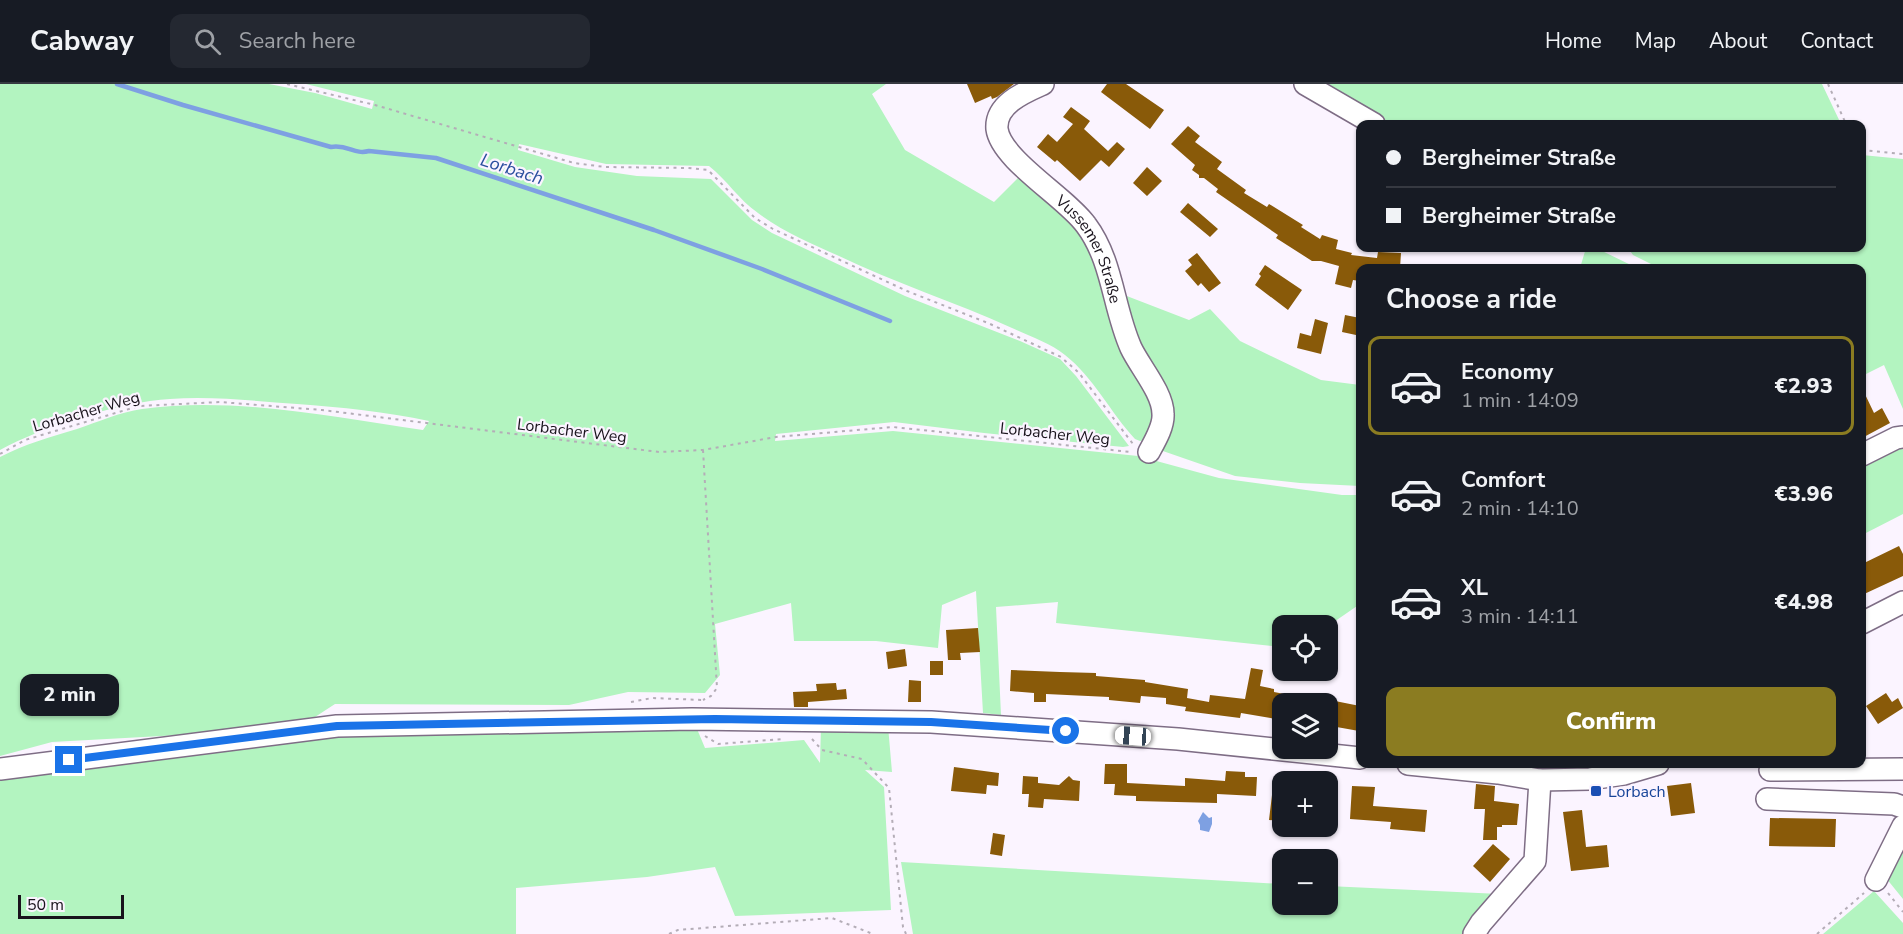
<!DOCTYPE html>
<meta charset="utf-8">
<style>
:root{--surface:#171b24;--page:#242831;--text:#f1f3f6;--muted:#9ea1a6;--line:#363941;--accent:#8b7c21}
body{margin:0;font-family:"Nunito Sans",sans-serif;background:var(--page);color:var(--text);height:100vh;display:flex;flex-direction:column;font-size:22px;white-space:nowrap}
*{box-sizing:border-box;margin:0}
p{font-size:20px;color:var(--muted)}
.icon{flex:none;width:33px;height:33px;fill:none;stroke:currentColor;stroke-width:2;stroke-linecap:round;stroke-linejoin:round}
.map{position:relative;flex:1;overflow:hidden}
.details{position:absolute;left:1356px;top:180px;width:510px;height:504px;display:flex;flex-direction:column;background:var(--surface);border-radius:12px;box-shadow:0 2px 4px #0004}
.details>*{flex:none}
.banner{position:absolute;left:1356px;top:36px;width:510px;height:132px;border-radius:12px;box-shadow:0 2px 4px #0004;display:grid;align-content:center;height:132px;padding:0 30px;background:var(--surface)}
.fabs{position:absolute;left:1272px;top:531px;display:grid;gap:12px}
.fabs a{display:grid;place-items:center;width:66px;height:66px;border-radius:12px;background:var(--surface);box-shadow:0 2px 4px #0004;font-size:30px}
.scale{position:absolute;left:18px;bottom:15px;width:106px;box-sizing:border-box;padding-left:6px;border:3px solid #19131c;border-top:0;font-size:16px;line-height:21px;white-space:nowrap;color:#19131c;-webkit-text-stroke:4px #fbf4ff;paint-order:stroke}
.end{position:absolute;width:27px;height:27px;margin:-14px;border:8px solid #1a73e8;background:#fff;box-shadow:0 0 0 3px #fff}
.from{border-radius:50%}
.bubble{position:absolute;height:42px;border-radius:12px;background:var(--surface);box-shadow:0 2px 4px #0004;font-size:20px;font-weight:800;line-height:42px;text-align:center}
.car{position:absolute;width:18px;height:36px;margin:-18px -9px;border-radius:8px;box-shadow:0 0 4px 2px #0007;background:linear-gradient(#fff 24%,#345 0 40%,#fff 0 76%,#345 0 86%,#fff 0)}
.banner b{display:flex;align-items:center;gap:21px;height:57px;font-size:22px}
.banner b+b{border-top:2px solid var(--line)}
.banner i{width:15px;height:15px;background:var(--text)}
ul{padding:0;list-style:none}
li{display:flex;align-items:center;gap:18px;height:99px;margin:0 12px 9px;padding:0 18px;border:3px solid transparent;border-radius:12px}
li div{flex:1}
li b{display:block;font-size:22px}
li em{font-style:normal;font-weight:800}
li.active{border-color:var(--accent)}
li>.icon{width:54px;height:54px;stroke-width:1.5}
h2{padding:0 30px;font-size:27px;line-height:72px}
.cta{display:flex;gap:12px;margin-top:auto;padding:12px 30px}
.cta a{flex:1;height:69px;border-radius:12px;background:var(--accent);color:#fff;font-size:24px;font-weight:800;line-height:69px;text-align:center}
header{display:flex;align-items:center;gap:36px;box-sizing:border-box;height:84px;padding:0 30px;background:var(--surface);border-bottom:2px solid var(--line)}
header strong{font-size:28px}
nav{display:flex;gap:33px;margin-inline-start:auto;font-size:21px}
.search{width:420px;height:54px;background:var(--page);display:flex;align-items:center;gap:15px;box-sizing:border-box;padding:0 21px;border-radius:12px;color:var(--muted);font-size:22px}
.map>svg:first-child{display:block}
</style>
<header>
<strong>Cabway</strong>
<div class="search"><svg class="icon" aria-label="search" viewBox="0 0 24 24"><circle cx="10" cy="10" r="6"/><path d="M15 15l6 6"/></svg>Search here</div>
<nav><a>Home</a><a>Map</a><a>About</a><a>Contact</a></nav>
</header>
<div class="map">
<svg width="1903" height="850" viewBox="0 0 1903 850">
<rect width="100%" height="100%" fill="#fbf4ff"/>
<path fill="#b3f4c0" d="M0,0H269L315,9L372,25L374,17L306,0H886L872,10L905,66L994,118L1024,88L1083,141L1160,330L1147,356L1140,357L1135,355C1110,328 1094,294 1065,271C1050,259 1029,252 1012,244C955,218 895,199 839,172C812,160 782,147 758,129C739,116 727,96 709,82L606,80L519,60L518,66L575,83L637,92L711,95L752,136L772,149L905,212L1020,257L1060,275L1076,292L1129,362L1123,363L984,349L894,338L776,350L775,357L893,347L1138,372L1219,394L1342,411H1360V520L1328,542H1282V563L1056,539L1058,518L996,523L1001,631L983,629L976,507L942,521L938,564L876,557H794L791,519L715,540L720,591L705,609L628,608L569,621L335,620L315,633L198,650L52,658L0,672V373C25,360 50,353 77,345C98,338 120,328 142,325C232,312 333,333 423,346L429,337C387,328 340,323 297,320C255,317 212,312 170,315C120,318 44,342 0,366Z
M1320,0H1822L1841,40H1391Z
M1862,71L1903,75V325L1884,281L1862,292V184H1659L1633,171L1628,164H1862Z
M1586,164H1596L1637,184H1580Z
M1119,209L1189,236L1210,225L1240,257L1321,296L1360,301V402L1300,399L1235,392L1160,366L1168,331Z
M1903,361V430L1862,451V382Z
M821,642H888L892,688L865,686L884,703L891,826L735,832L715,783L647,793L516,804V850H0V690L314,647L697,645L705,664L804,656L820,679Z
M1903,763V815L1886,794Z
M901,778L1282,800V820H1328V802L1500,810L1468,850H913Z
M1874,807L1903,839V850H1823Z"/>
<path fill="#7ea0e2" d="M1203,728L1209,734L1212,733V740L1209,748L1200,746V741L1198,737Z"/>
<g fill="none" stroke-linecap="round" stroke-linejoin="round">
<path stroke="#7ea0e2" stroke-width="4.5" d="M117,0L183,21L331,63C348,60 354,71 369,67L436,74L654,146L762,185L890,237"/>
</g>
<path fill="#895a09" d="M967,0H1014L997,13L992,15L991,12L975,19Z
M1107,0H1126L1164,26L1150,45L1101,8Z
M1071,23L1090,37L1084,45L1108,67L1117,58L1125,65L1109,83L1101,76L1080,97L1057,76L1055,78L1037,63L1048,50L1057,58L1073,40L1063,33Z
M1188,42L1200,52L1195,58L1222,78L1217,85L1246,106L1244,109L1267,123L1269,120L1303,141L1301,143L1320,155L1322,151L1338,156L1336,165L1352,169L1351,171L1377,174L1378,168L1401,169L1400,184H1360V197L1353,196L1351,204L1335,200L1339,182L1321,177H1312L1276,154L1278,151L1216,108L1218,105L1204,94H1199V91L1192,86L1195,81L1171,60Z
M1147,83L1162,97L1147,112L1133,99Z
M1188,119L1218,145L1210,153L1180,128Z
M1197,169L1221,199L1209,208L1201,199L1198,202L1185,187L1192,181L1188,176Z
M1265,181L1302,206L1288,226L1255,201L1261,192L1259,190Z
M1345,231L1360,234L1356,251L1342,248Z
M1315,235L1328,239L1321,270L1297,264L1300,249L1311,252Z
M1862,304L1874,329L1882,324L1890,339L1862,354Z
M1899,462L1903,470V492L1862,511V480Z
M978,544L980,568L960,569L961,576H948L946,546Z
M905,565L907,582L888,585L886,568Z
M930,577H943V591H930Z
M1251,584L1263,586L1260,602L1274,605V608L1305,614V620H1282V636L1241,629L1240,634L1185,627L1186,623L1166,620V614L1141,612L1140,619L1109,616V613L1046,610V618H1034V609L1010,607L1011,586L1060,588L1096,589V592L1145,596V598L1188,605L1187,614L1209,618L1210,611L1245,615Z
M909,596L921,597V618H908Z
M836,599L837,606L846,605L847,615L808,618V623H794L793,608L817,607L816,600Z
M1886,609L1892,618L1898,614L1903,624L1878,640L1866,622Z
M1335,617L1360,622L1359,647L1331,642Z
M1105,680H1127V699L1185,702V694L1225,697L1226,687L1245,688V693H1257L1256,712L1217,710V719L1136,717V712L1114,711L1115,700H1104Z
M954,683L999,689L998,702L987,701L986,710L951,707Z
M1023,692L1038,693V699L1059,701L1069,692L1073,696L1080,697L1079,717L1044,715L1043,724L1028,723L1029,710H1022Z
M1691,699L1695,729L1671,732L1667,702Z
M1476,700L1495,702L1494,717L1519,720L1517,741H1502V743H1497V756H1483L1485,725H1474Z
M1352,702L1375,703L1373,722L1427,726L1425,748L1390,745L1391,738L1350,735Z
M1272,711L1282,712V737L1269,736Z
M1582,726L1586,763L1607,761L1609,783L1571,787L1563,728Z
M1770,734L1836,735L1835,763L1769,762Z
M993,749L1005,751L1002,772L990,770Z
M1493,760L1510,775L1490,798L1473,782Z"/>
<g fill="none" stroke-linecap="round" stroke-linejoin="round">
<defs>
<g id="minor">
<path id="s1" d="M1043,0C1025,8 995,20 997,45C1001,76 1067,114 1086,141C1113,177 1113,224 1131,264C1140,283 1163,309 1163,330C1164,342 1155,357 1149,368"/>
<path d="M1305,0L1374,40"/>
<path d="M1862,371L1896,354L1903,353"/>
<path d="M1862,539L1903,518"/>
<path d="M1408,680L1498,689L1540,696L1590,695L1624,690L1658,680"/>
<path d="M0,685L337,642L692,635L931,638L1178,655L1360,674"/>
<path d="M1770,686L1903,685"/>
<path d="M1767,715L1894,720L1903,723"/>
<path d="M1876,796L1903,742"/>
<path d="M1474,850L1481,839L1535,777L1540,696"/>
</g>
</defs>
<use href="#minor" stroke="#7e6d85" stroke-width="24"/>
<path stroke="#b4adb7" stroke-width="2" stroke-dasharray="3 4.5" stroke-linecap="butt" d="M287,0L375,21L574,79L605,83L688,84L708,86L755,134L773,145L907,207L988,239L1061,273L1079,289L1133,360
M1828,0L1846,40
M1862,66L1903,70
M703,366L717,604L711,612L703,616
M0,370L25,356L139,322L220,318L322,326L659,368L703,366L776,353L893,343L1131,368
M631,618L652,614L703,616
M705,652L718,660L783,655
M812,655L822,666L862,675L889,704L903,843L906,850
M1741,680L1753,683
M1888,809L1903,828
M669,850L678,846L832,834L873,850
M1817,850L1864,809"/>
<use href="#minor" stroke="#fff" stroke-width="21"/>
</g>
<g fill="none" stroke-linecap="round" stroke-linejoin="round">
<path stroke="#1a73e8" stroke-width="8" d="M69,676L337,642L715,635L931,638L1066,647"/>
</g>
<rect fill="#1a4fb4" stroke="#fbf4ff" stroke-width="2" x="1590" y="701" width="12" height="12" rx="3"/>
<g text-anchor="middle" stroke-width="4.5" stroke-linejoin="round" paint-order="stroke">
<g font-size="16" fill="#19131c" stroke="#fbf4ff">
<text dy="6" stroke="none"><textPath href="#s1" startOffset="224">Vussemer Straße</textPath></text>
<text transform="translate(86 327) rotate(-16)" y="6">Lorbacher Weg</text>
<text transform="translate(572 346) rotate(7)" y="6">Lorbacher Weg</text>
<text transform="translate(1055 349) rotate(6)" y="6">Lorbacher Weg</text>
</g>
<g font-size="16" fill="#164399" stroke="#fbf4ff" text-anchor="start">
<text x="1608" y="713">Lorbach</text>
</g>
<g font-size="18" font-style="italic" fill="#2b4f9e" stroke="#fbf4ff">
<text transform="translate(512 85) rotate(18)" y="6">Lorbach</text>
</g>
</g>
</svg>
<div class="fabs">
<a><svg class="icon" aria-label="locate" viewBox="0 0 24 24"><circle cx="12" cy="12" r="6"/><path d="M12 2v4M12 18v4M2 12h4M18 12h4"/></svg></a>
<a><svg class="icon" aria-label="layers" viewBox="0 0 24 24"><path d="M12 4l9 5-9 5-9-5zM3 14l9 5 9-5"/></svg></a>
<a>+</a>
<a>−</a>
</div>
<div class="scale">50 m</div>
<i class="end from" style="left:1066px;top:647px"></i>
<i class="end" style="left:69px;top:676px"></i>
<div class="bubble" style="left:20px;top:590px;width:99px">2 min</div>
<i class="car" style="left:1133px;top:652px;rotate:274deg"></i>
<div class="banner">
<b><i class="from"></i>Bergheimer Straße</b>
<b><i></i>Bergheimer Straße</b>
</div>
<section class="details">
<h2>Choose a ride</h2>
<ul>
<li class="active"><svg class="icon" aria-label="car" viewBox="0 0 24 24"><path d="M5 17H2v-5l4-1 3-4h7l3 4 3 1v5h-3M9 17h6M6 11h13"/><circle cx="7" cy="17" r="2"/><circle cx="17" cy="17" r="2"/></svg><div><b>Economy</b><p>1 min · 14:09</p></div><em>€2.93</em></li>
<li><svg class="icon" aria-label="car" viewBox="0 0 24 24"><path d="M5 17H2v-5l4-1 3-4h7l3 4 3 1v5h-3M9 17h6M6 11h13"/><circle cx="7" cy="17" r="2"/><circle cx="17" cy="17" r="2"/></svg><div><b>Comfort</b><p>2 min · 14:10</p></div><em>€3.96</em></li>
<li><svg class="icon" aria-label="car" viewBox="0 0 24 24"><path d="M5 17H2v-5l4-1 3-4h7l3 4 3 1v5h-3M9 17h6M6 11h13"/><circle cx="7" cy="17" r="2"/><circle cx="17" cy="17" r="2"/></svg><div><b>XL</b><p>3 min · 14:11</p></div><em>€4.98</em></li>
</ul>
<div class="cta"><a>Confirm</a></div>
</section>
</div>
